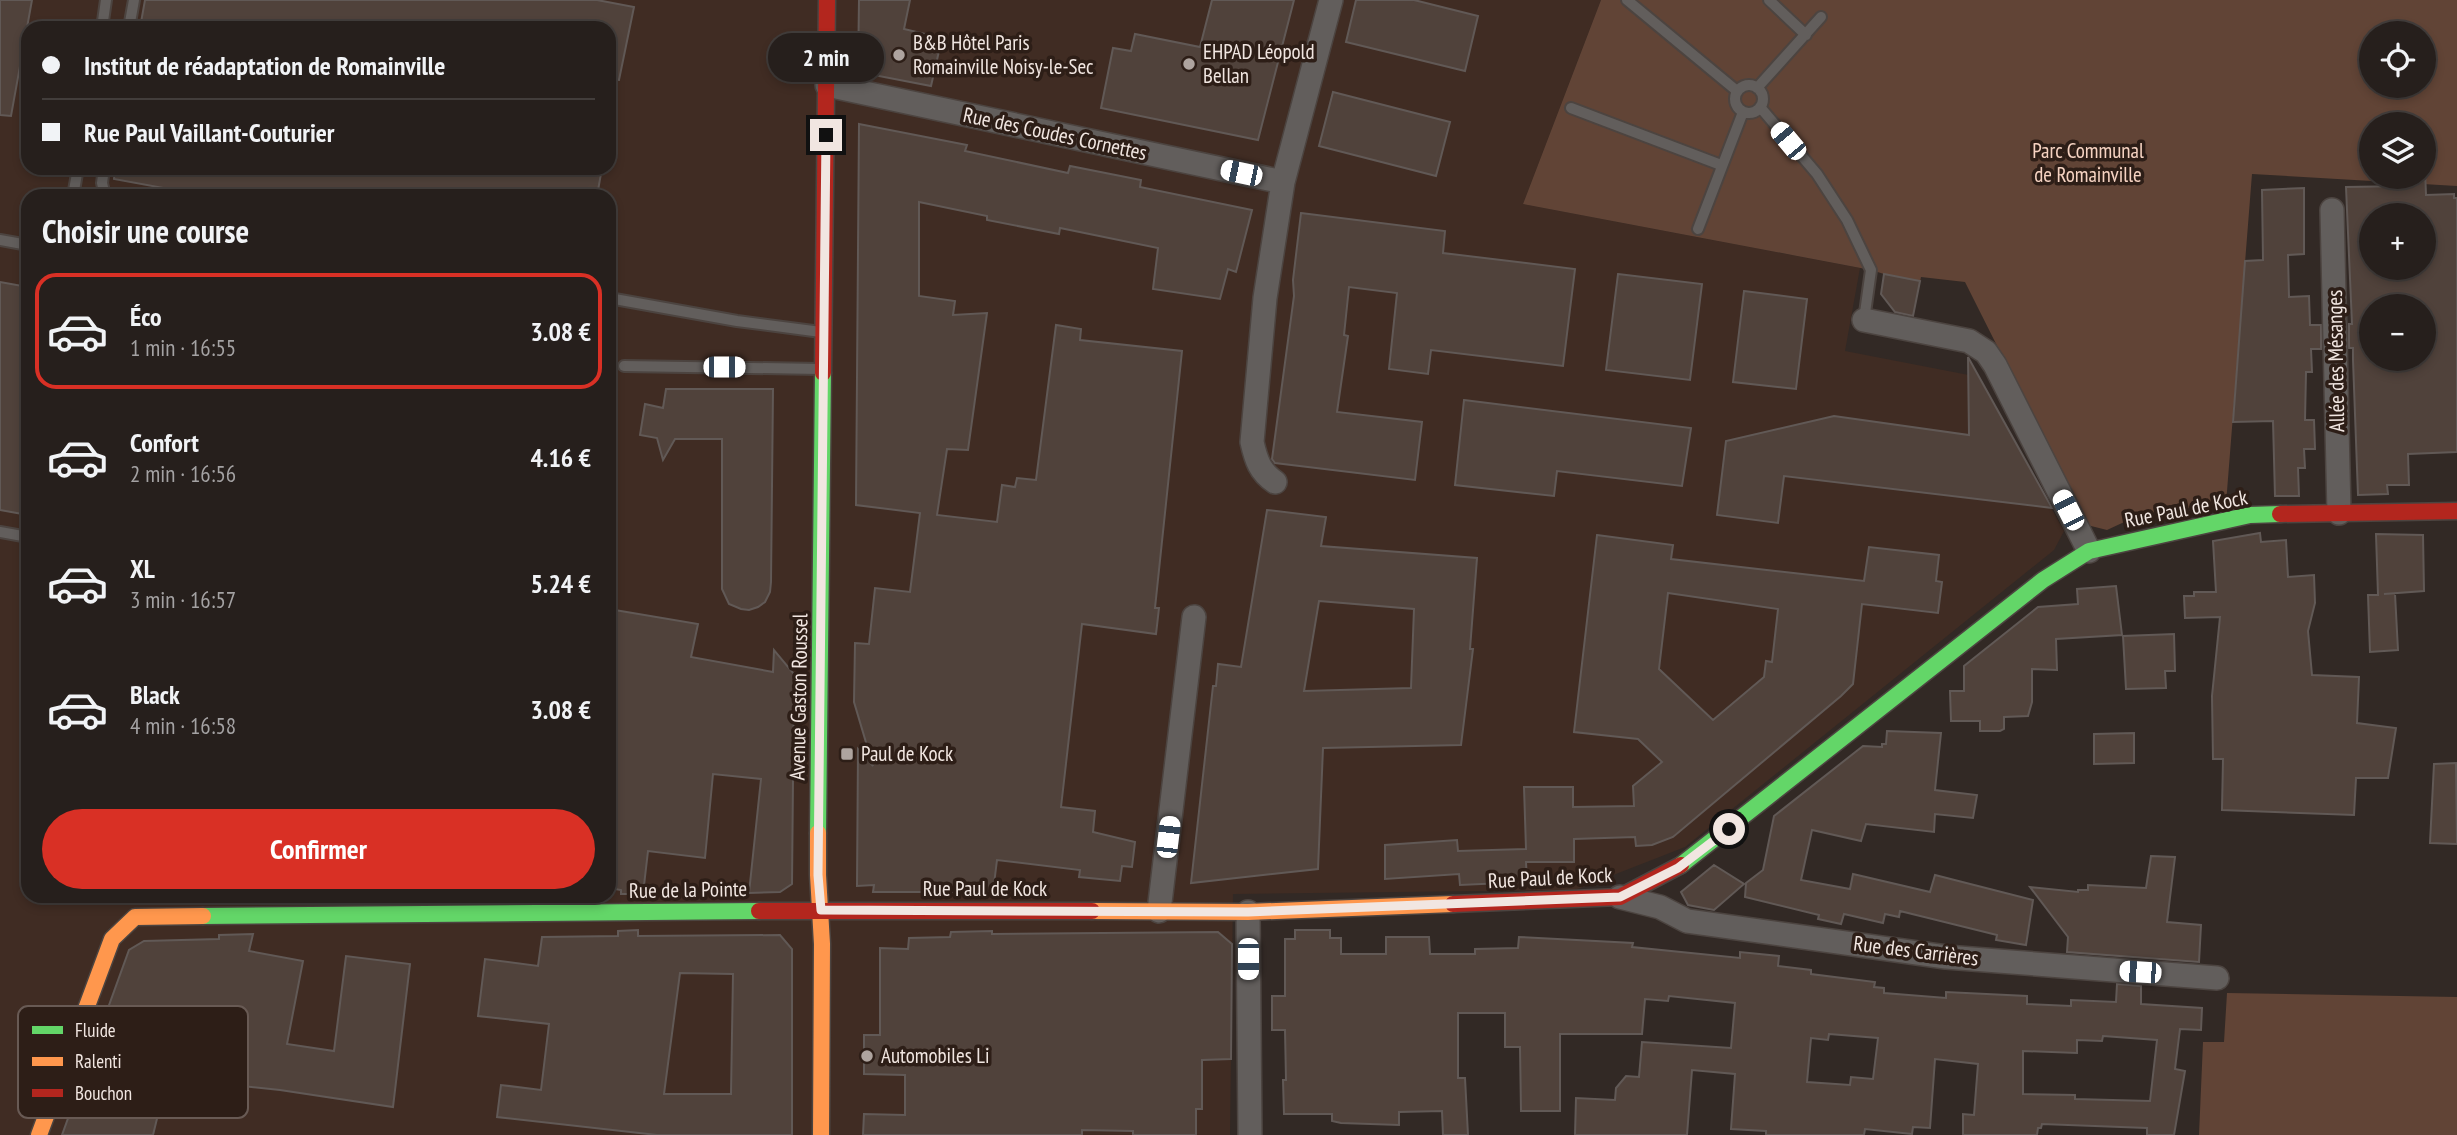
<!DOCTYPE html>
<html lang="fr">
<meta charset="utf-8">
<style>
:root{--surface:#261f1c;--page:#2e2725;--text:#f1f3f6;--muted:#a4a2a3;--line:#423d3b;--accent:#d93025}
body{margin:0;font-family:"PT Sans Narrow",sans-serif;background:var(--page);color:var(--text);height:100vh;display:flex;flex-direction:column;font-size:26px;white-space:nowrap}
*{box-sizing:border-box;margin:0}
p{font-size:23px;color:var(--muted)}
.icon{flex:none;width:38px;height:38px;fill:none;stroke:currentColor;stroke-width:2;stroke-linecap:round;stroke-linejoin:round}
.map{position:relative;flex:1;overflow:hidden}
.side{position:absolute;left:21px;top:189px;width:595px;height:714px;display:flex;flex-direction:column;background:var(--surface);border-radius:21px;box-shadow:0 4px 10px #0003,0 0 0 2px var(--line)}
.side>*{flex:none}
.guide{position:absolute;left:21px;top:21px;width:595px;height:154px;border-radius:21px;box-shadow:0 4px 10px #0003,0 0 0 2px var(--line);display:grid;align-content:center;height:154px;padding:0 21px;background:var(--surface)}
.fabs{position:absolute;left:2359px;top:21px;display:grid;gap:14px}
.fabs a{display:grid;place-items:center;width:77px;height:77px;border-radius:50%;background:var(--surface);box-shadow:0 4px 10px #0003,0 0 0 2px var(--line);font-size:35px}
.end{position:absolute;width:32px;height:32px;margin:-16px;border:9px solid #f1e6e1;background:#111;box-shadow:0 0 0 4px #111}
.from{border-radius:50%}
.bubble{position:absolute;height:49px;border-radius:24px;background:var(--surface);box-shadow:0 4px 10px #0003,0 0 0 2px var(--line);font-size:23px;font-weight:600;line-height:49px;text-align:center}
.car{position:absolute;width:21px;height:42px;margin:-21px -10px;border-radius:9px;box-shadow:0 0 5px 2px #0007;background:linear-gradient(#fff 24%,#345 0 40%,#fff 0 76%,#345 0 86%,#fff 0)}
.guide b{display:flex;align-items:center;gap:24px;height:66px;font-size:26px}
.guide b+b{border-top:2px solid var(--line)}
.guide i{width:18px;height:18px;background:var(--text)}
ul{padding:0;list-style:none}
li{display:flex;align-items:center;gap:21px;height:116px;margin:0 14px 10px;padding:0 7px;border:4px solid transparent;border-radius:21px}
li div{flex:1}
li b{display:block;font-size:26px}
li em{font-style:normal;font-weight:600}
li.current{border-color:var(--accent)}
li>.icon{width:63px;height:63px;stroke-width:1.5}
h2{padding:0 21px;font-size:32px;line-height:84px}
.action{display:flex;gap:14px;margin-top:auto;padding:14px 21px}
.action a{flex:1;height:80px;border-radius:42px;background:var(--accent);color:#fff;font-size:28px;font-weight:600;line-height:80px;text-align:center}
.map>svg:first-child{display:block}
</style>
<div class="map">
<svg width="2457" height="1135" viewBox="0 0 2457 1135">
<rect width="100%" height="100%" fill="#322925"/>
<path fill="#402c23" fill-rule="evenodd" d="M0,0H1601L1523,204L1860,268L1845,351L1979,377L2064,531L2054,550L1685,847L1575,890L1233,894L1230,1135H0ZM28,28H609V168H28ZM28,196H609V896H28Z"/>
<path fill="#614436" fill-rule="evenodd" d="M1601,0H2457V186L2252,174L2226,504L2172,510L2135,517L2107,530L2087,525L1965,282L1921,277L1913,316L1896,313L1881,294L1884,274L1871,270L1523,204ZM2371,33H2424V86H2371ZM2371,124H2424V177H2371Z
M2227,993L2457,997V1135H2199L2203,1042H2224Z"/>
<path fill="#50423b" stroke="#615956" stroke-width="2" fill-rule="evenodd" d="M0,0H32L11,116L0,115Z
M145,0H597L634,7L619,80L609,79V28H140Z
M859,0H910L904,29L942,38L931,86L858,72Z
M1212,0H1294L1258,140L1101,108L1113,48L1131,51L1135,34L1200,47Z
M1356,0H1414L1478,16L1465,71L1346,42Z
M1333,92L1450,122L1436,176L1319,146Z
M859,124L967,145L965,151L1068,173L1070,166L1141,180L1140,187L1252,210L1236,272L1228,269L1220,299L1153,289L1158,248L1060,228L1059,234L987,220V216L919,202V296L955,301L953,315L987,313L968,450L947,449L937,515L997,522L1002,485L1015,487L1017,478L1036,480L1056,325L1081,329L1080,340L1182,351L1155,608H1159L1156,634L1082,624L1061,807L1095,811L1093,832L1135,842L1132,867L1122,866L1120,881L1079,877L1080,870L997,860L993,892H873L874,885L857,886L858,749L873,766L854,702L855,643L869,644L875,588L910,592L920,513L856,505Z
M2424,143L2426,195L2454,194V198H2457V452L2408,454L2409,485H2387L2388,494L2358,495L2353,360V348H2349V324H2352L2346,187L2406,186V177H2424ZM2371,215H2424V268H2371ZM2371,306H2424V359H2371Z
M115,168H602L597,196H207L114,179Z
M2304,188V254L2288,255L2289,297L2309,296L2310,325H2321V349H2311L2312,372H2306L2305,420H2314L2315,449H2304L2305,468H2298L2299,496H2275L2273,421L2233,422L2245,261L2263,260L2262,190Z
M1301,213L1445,231L1443,253L1575,269L1563,366L1431,350L1428,374L1389,369L1397,293L1349,287L1344,335L1348,336L1337,412L1422,422L1415,480L1275,463L1272,459L1294,296L1293,280Z
M1618,274L1702,284L1690,380L1606,370Z
M1884,274L1920,281L1913,316L1895,312L1881,294Z
M0,282L28,287V515L0,510Z
M1744,291L1807,299L1796,389L1733,382Z
M1968,357L2052,508L1784,476L1778,523L1717,515L1726,441L1834,416L1969,435Z
M666,389H773L771,582L770,592L765,602L758,607L749,610L741,609L729,604L722,589V439H675L663,460L657,438L640,435L645,404L663,408Z
M1464,400L1691,428L1682,486L1557,471L1554,496L1455,485Z
M1267,510L1326,517L1321,546L1477,558L1470,649H1473L1461,745L1323,748L1318,869L1191,883L1213,686H1216L1218,664L1241,667ZM1319,601L1414,609L1411,688L1304,691Z
M2260,533L2261,542L2286,540L2288,577L2314,575L2315,603L2308,631L2312,675L2359,677L2357,723L2396,728L2388,778H2356L2354,815L2222,810L2223,759H2213L2212,696L2220,617L2185,618L2184,596H2194V592H2216L2213,541Z
M2376,534L2423,535L2424,591L2384,594H2395L2398,650L2370,652L2368,595H2378Z
M1597,535L1673,545L1671,559L1864,581L1869,547L1939,555L1936,581L1942,582L1938,613L1862,604L1853,684L1841,696L1673,837L1652,845L1636,846L1635,837L1574,839V862H1526L1527,882L1460,885L1459,874L1385,879V845L1457,840L1458,851L1526,849L1524,787H1573V807L1634,806L1633,786L1662,762L1638,739L1574,732ZM1668,593L1778,609L1772,662L1766,661L1764,677L1713,720L1659,669Z
M2116,586L2122,635L2056,639L2057,670L2032,669V702L2028,716L2004,717V729L2000,731H1980V721H1951L1950,691H1964V666L2038,607L2078,604L2077,589Z
M609,609L698,624L691,657L773,672L774,650L794,674L792,884L780,892L749,893L761,779L713,774L705,858L648,851L643,894H621V890L609,888L614,839L609,838Z
M2174,634L2175,671H2165L2166,688L2126,689L2123,636Z
M1887,731L1941,733L1935,790L1977,795L1973,818L1935,814L1934,832L1866,824L1861,841L1812,830L1801,880L1850,889L1853,874L1930,892L1935,875L2033,900L2026,945L1996,940L1997,935L1900,911L1899,917L1885,914L1883,923L1844,914L1841,924L1818,919L1819,915L1745,897L1746,883L1763,870L1774,816L1863,746L1882,747V744H1886Z
M2134,733V763L2094,764V734Z
M2456,763L2457,844L2430,843L2434,764Z
M2151,856L2175,857L2167,922L2201,925L2199,962L2067,952L2068,937L2030,887L2078,892V890H2088V885L2146,888Z
M1714,865L1744,884L1714,910L1688,905L1681,892Z
M638,930V936L780,935L792,949V1135H657L497,1117L501,1085L541,1090L549,1024L478,1016L485,959L538,966L542,937L618,936V931ZM680,973L733,974L731,1094H664Z
M1295,930H1330V938H1341V954H1386V937H1429L1430,954H1475V949L1518,948L1519,937L1633,943L1632,947L1740,958V952L1779,956L1778,966L1811,970V974L1875,982L1874,987L1884,988V993L1946,998V992L2027,996V1004L2071,1006V1000L2116,1002L2117,984L2141,986V1004L2202,1008L2201,1030L2180,1029L2175,1069L2185,1071L2174,1135H2147V1128L2042,1124L2041,1128H2038L2037,1135H1963V1114L1974,1115L1978,1064L1935,1059L1930,1128L1913,1127L1912,1134L1865,1129L1864,1135H1766V1131L1731,1129L1735,1074L1692,1070L1687,1135H1575L1576,1098L1615,1100L1616,1088L1626,1076L1639,1077L1642,1042L1731,1048L1735,1003L1669,996L1668,1001L1645,999L1642,1034H1560V1111H1521L1520,1047H1505V1013H1458V1078H1465L1468,1135H1443L1442,1111L1399,1112V1125L1341,1123L1332,1121V1114H1284L1283,1080H1286L1285,1030H1272V996H1285V939H1295ZM1829,1034L1878,1038L1873,1079L1851,1077L1850,1085L1807,1082L1811,1038L1828,1040ZM2103,1036L2157,1040L2150,1101L2075,1099V1095L2023,1094V1051L2077,1053V1040L2102,1041Z
M992,931V934L1218,932L1232,944L1231,1059L1202,1060V1109H1196V1135H1133V1131L1082,1130V1135H863L864,1114L905,1115V1075L864,1074V1035H880V948L908,949L909,938L950,937L951,932Z
M253,934L249,951L303,961L287,1044L334,1051L346,956L410,964L393,1107L280,1090L167,1078L153,1135H62L129,950L144,941L219,939V935Z"/>
<g fill="none" stroke-linecap="round" stroke-linejoin="round">
<defs>
<path id="lane" d="M1627,0L1737,91
M1769,0L1806,35
M102,28L106,0
M129,28L134,0
M1735 99a14 14 0 1 1 28 0a14 14 0 1 1-28 0Z
M1757,88L1821,17
M1760,107L1817,174L1847,220L1871,270L1864,320
M1571,108L1721,165
M104,168L102,183L105,196
M73,196L78,168
M1698,229L1743,112
M0,240L28,245
M609,298L737,321L821,332
M624,366L821,369
M0,532L28,537"/>
<path id="street" d="M827,85L1283,182
M2332,210L2339,513
M1864,320L1969,341L1986,352L1995,365L2089,551
M1275,482C1260,472 1256,460 1252,442L1265,298L1283,182L1331,0
M1620,897L1660,907L1687,921L1946,957L2217,978
M1159,911L1194,617
M1248,912L1250,1135"/>
<path id="fast" d="M818,833L823,373
M1681,865L2043,580L2089,551L2250,515L2280,514
M203,916L759,911"/>
<path id="slow" d="M818,833V875L822,944L821,1135
M1092,911L1248,912L1453,904
M39,1135L112,939L135,917L203,916"/>
<path id="jam" d="M823,373L827,0
M2280,514L2457,511
M1453,904L1620,897L1681,865
M759,911H1092"/>
</defs>
<use href="#lane" stroke="#4c4440" stroke-width="14"/>
<use href="#street" stroke="#4c4440" stroke-width="26"/>
<use href="#fast" stroke="#4c4440" stroke-width="19"/>
<use href="#slow" stroke="#4c4440" stroke-width="19"/>
<use href="#jam" stroke="#4c4440" stroke-width="19"/>
<use href="#lane" stroke="#625e5c" stroke-width="10"/>
<use href="#street" stroke="#625e5c" stroke-width="23"/>
<use href="#fast" stroke="#63d668" stroke-width="16"/>
<use href="#slow" stroke="#ff974d" stroke-width="16"/>
<use href="#jam" stroke="#b3261e" stroke-width="16"/>
</g>
<g fill="none" stroke-linecap="round" stroke-linejoin="round">
<path stroke="#f1e6e1" stroke-width="9" d="M826,135L818,875L821,910L1248,912L1620,897L1678,868L1729,829"/>
</g>
<g fill="#aea49f" stroke="#2d1e17" stroke-width="2.5">
<circle cx="899" cy="55" r="7"/>
<circle cx="1189" cy="64" r="7"/>
<rect x="840" y="747" width="14" height="14" rx="3.5"/>
<circle cx="867" cy="1056" r="7"/>
</g>
<g text-anchor="middle" stroke-width="7" stroke-linejoin="round" paint-order="stroke">
<g font-size="21" fill="#f1e6e1" stroke="#2d1e17" text-anchor="start">
<text x="913" y="50">B&amp;B Hôtel Paris<tspan x="913" dy="24">Romainville Noisy-le-Sec</tspan></text>
<text x="1203" y="59">EHPAD Léopold<tspan x="1203" dy="24">Bellan</tspan></text>
<text x="861" y="761">Paul de Kock</text>
<text x="881" y="1063">Automobiles Li</text>
</g>
<g font-size="21" fill="#f1e6e1" stroke="#2d1e17">
<text transform="translate(1055 134) rotate(12)" y="7">Rue des Coudes Cornettes</text>
<text transform="translate(2336 361) rotate(-91)" y="7">Allée des Mésanges</text>
<text transform="translate(2186 509) rotate(-11)" y="7">Rue Paul de Kock</text>
<text transform="translate(799 697) rotate(-89)" y="7">Avenue Gaston Roussel</text>
<text transform="translate(1550 878) rotate(-3)" y="7">Rue Paul de Kock</text>
<text x="985" y="896">Rue Paul de Kock</text>
<text transform="translate(688 890) rotate(-1)" y="7">Rue de la Pointe</text>
<text transform="translate(1916 951) rotate(7)" y="7">Rue des Carrières</text>
</g>
<g font-size="21" fill="#f6d3c2" stroke="#2d1e17">
<text x="2088" y="158">Parc Communal<tspan x="2088" dy="24">de Romainville</tspan></text>
</g>
</g>
<rect x="18" y="1006" width="230" height="112" rx="10" fill="#2d1e17" stroke="#685a54" stroke-width="2"/>
<rect x="32" y="1026" width="31" height="8" fill="#63d668"/>
<rect x="32" y="1057" width="31" height="9" fill="#ff974d"/>
<rect x="32" y="1089" width="31" height="8" fill="#b3261e"/>
<g font-size="19" fill="#f1e6e1">
<text x="75" y="1037">Fluide</text>
<text x="75" y="1068">Ralenti</text>
<text x="75" y="1100">Bouchon</text>
</g>
</svg>
<div class="fabs">
<a><svg class="icon" aria-label="locate" viewBox="0 0 24 24"><circle cx="12" cy="12" r="6"/><path d="M12 2v4M12 18v4M2 12h4M18 12h4"/></svg></a>
<a><svg class="icon" aria-label="layers" viewBox="0 0 24 24"><path d="M12 4l9 5-9 5-9-5zM3 14l9 5 9-5"/></svg></a>
<a>+</a>
<a>−</a>
</div>
<i class="end from" style="left:1729px;top:829px"></i>
<i class="end" style="left:826px;top:135px"></i>
<div class="bubble" style="left:768px;top:33px;width:116px">2 min</div>
<i class="car" style="left:1788px;top:141px;rotate:320deg"></i>
<i class="car" style="left:1241px;top:173px;rotate:282deg"></i>
<i class="car" style="left:724px;top:367px;rotate:90deg"></i>
<i class="car" style="left:2068px;top:510px;rotate:333deg"></i>
<i class="car" style="left:1168px;top:837px;rotate:7deg"></i>
<i class="car" style="left:1248px;top:959px;rotate:180deg"></i>
<i class="car" style="left:2140px;top:972px;rotate:274deg"></i>
<div class="guide">
<b><i class="from"></i>Institut de réadaptation de Romainville</b>
<b><i></i>Rue Paul Vaillant-Couturier</b>
</div>
<section class="side">
<h2>Choisir une course</h2>
<ul>
<li class="current"><svg class="icon" aria-label="car" viewBox="0 0 24 24"><path d="M5 17H2v-5l4-1 3-4h7l3 4 3 1v5h-3M9 17h6M6 11h13"/><circle cx="7" cy="17" r="2"/><circle cx="17" cy="17" r="2"/></svg><div><b>Éco</b><p>1 min · 16:55</p></div><em>3.08 €</em></li>
<li><svg class="icon" aria-label="car" viewBox="0 0 24 24"><path d="M5 17H2v-5l4-1 3-4h7l3 4 3 1v5h-3M9 17h6M6 11h13"/><circle cx="7" cy="17" r="2"/><circle cx="17" cy="17" r="2"/></svg><div><b>Confort</b><p>2 min · 16:56</p></div><em>4.16 €</em></li>
<li><svg class="icon" aria-label="car" viewBox="0 0 24 24"><path d="M5 17H2v-5l4-1 3-4h7l3 4 3 1v5h-3M9 17h6M6 11h13"/><circle cx="7" cy="17" r="2"/><circle cx="17" cy="17" r="2"/></svg><div><b>XL</b><p>3 min · 16:57</p></div><em>5.24 €</em></li>
<li><svg class="icon" aria-label="car" viewBox="0 0 24 24"><path d="M5 17H2v-5l4-1 3-4h7l3 4 3 1v5h-3M9 17h6M6 11h13"/><circle cx="7" cy="17" r="2"/><circle cx="17" cy="17" r="2"/></svg><div><b>Black</b><p>4 min · 16:58</p></div><em>3.08 €</em></li>
</ul>
<div class="action"><a>Confirmer</a></div>
</section>
</div>
